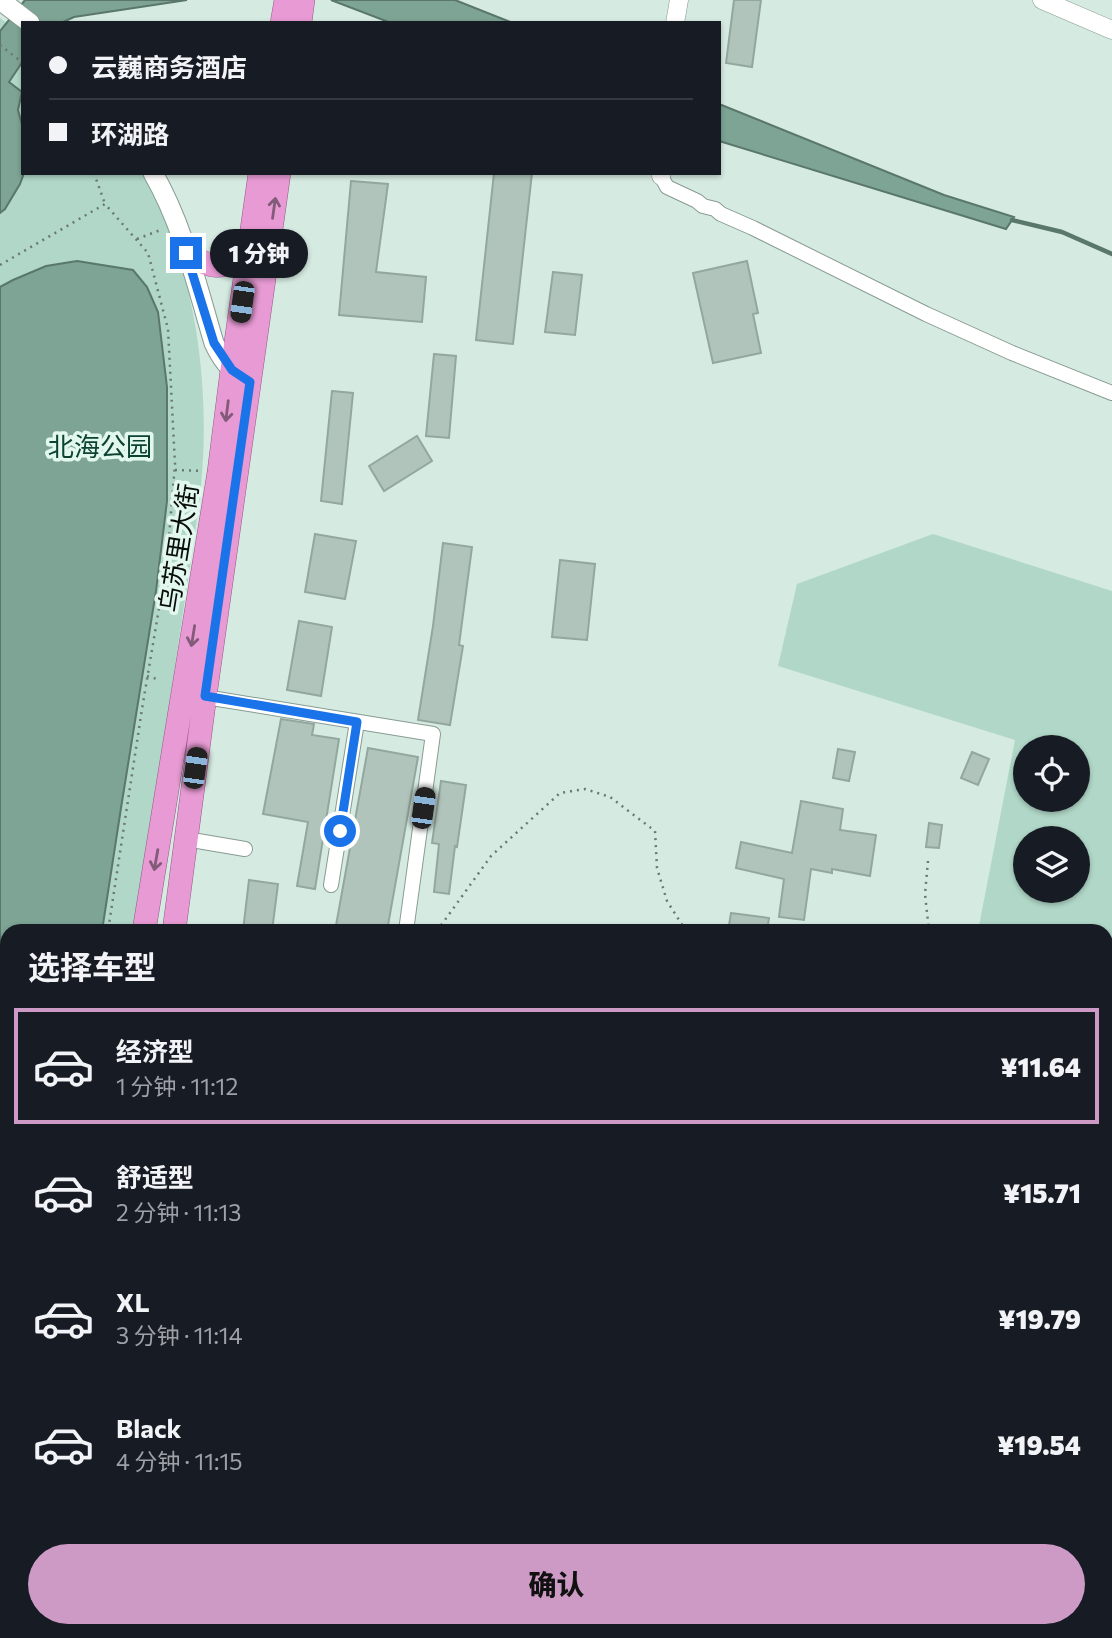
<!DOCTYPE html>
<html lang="zh">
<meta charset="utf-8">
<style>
:root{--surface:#171b24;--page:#20242c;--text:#f1f3f6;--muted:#9ea1a6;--line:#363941;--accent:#cd9ac5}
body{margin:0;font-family:Commissioner,"Noto Sans SC",sans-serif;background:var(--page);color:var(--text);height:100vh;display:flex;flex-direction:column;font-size:26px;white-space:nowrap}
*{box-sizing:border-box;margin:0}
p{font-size:23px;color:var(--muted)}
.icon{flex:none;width:38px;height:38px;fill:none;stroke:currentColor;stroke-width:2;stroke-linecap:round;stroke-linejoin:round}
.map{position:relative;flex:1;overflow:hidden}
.sheet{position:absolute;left:0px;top:924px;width:1113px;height:714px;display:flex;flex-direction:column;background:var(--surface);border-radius:21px 21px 0 0;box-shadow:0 2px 5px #0004}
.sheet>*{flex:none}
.banner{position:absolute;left:21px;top:21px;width:700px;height:154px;border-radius:0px;box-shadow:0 2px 5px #0004;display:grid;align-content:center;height:154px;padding:0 28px;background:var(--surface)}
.buttons{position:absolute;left:1013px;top:735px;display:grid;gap:14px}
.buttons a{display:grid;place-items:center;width:77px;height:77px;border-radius:50%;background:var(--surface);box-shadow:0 2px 5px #0004;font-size:35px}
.end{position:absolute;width:32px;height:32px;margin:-16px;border:9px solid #1a73e8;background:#fff;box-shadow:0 0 0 4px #fff}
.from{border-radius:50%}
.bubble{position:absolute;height:49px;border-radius:24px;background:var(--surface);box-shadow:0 2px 5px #0004;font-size:23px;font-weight:800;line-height:49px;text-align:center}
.car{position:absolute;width:21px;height:42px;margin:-21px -10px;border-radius:9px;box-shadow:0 0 5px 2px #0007;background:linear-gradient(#222 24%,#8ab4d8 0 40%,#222 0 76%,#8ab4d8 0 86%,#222 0)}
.banner b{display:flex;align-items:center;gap:24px;height:66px;font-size:26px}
.banner b+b{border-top:2px solid var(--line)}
.banner i{width:18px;height:18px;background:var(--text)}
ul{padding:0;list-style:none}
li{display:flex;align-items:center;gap:21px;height:116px;margin:0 14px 10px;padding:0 14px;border:4px solid transparent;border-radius:0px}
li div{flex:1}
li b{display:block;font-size:26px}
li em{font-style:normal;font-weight:800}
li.on{border-color:var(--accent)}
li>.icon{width:63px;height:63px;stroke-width:1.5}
h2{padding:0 28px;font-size:32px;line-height:84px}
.cta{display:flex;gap:14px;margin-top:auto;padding:14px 28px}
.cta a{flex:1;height:80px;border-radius:42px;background:var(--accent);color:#111;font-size:28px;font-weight:800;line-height:80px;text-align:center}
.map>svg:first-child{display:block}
</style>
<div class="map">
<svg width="1112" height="1638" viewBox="0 0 1112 1638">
<rect width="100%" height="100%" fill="#d5eae1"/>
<path fill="#b0d7c7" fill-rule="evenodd" d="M0,18L23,35V173H141C195,261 211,384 201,485C195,541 185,597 177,653C163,746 150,838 137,931H7V1204L0,1203Z
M933,534L1112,591V1638H453L452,1631H1106V931H978L1015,740L778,666L797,584ZM1078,747V800H1026V747ZM1026,838H1078V891H1026Z"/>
<path fill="#7da494" stroke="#5a776b" stroke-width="2" d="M25,0H187L74,17L61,23H23V61L9,82L22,92L18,110L23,128L24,173L20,184L5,209L0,213V31Z
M331,0H455L513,23H391Z
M719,104L944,195L1014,217L1006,229L719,141Z
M77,261L133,270L147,287L158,312L167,387V501L156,591L121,808L102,931H7V1177L0,1175V287L13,280L46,266Z"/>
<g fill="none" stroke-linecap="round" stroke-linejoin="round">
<path stroke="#5a776b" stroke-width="4.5" d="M1012,220L1062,232L1112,254"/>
</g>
<path fill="#b0c4bc" stroke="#93a79f" stroke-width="2" d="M734,0H761L752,67L726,63Z
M494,173H532L513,344L476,340Z
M351,181L388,184L376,272L426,277L422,322L339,315Z
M747,261L758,313L753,314L761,353L713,363L693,273Z
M553,272L582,275L575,335L545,332Z
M434,354L456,356L449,438L426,436Z
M332,391L353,393L342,504L321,501Z
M417,436L432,461L384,491L369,466Z
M315,534L356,541L345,599L305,592Z
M443,543L472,547L459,645L463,646L450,725L418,720L433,626Z
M560,560L595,564L587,640L552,637Z
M299,621L332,627L321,696L287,690Z
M281,719L314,724L312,735L339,739L315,889L297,886L308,822L263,814Z
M368,748L418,757L387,931H335Z
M838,749L855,752L849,781L833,778Z
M972,752L989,759L978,785L961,778Z
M441,781L466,785L457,847L455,846L449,894L434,892L439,844L432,843Z
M801,801L843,809L840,830L876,835L870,876L832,869V873L811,869L804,920L779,917L784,879L736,868L741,842L792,853Z
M929,823L942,825L939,848L926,847Z
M249,880L278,884L272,931H243Z
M731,913L769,918L767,931H728Z"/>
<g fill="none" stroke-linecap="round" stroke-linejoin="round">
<defs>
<path id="pedestrian" d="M0,1153H7"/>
<path id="minor" d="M661,176L667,187L697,201L703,206L715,209L721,214L753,228L926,314L1012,353L1112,393
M199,696L433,734L406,931
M186,839L245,849
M331,885L357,722"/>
<path id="tertiary" d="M1042,0L1112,30
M675,23L679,0
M661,173V176"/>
<path id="secondary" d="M0,0L30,23
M153,173C183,225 197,286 214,343C220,356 228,368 240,376
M0,1224H7"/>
<path id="trunk" d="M282,23L286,0
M300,23L303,0
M186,253C211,269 221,269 248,257
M144,931L219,472L232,370L260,173
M174,931L205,696L279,173
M47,1638L48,1631
M75,1638L76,1631"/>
</defs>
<use href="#pedestrian" stroke="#889b93" stroke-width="12"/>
<use href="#minor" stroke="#889b93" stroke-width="16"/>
<use href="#tertiary" stroke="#889b93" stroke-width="19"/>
<use href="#secondary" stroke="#889b93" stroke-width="21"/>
<use href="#trunk" stroke="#955886" stroke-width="24"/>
<path stroke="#6b7973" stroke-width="2.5" stroke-dasharray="2 5" stroke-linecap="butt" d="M0,45L23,63
M94,173L105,204
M137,239L163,229
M0,265L105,204L148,253L168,329L175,464L167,561L142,709L108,931
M175,470L203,471
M147,676L160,680
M928,861L925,894L929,931
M437,931L491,856L560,793L585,789L610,797L655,831L657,868L667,901L686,931
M0,1204H7"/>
<use href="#pedestrian" stroke="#fff" stroke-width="10"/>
<use href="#minor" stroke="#fff" stroke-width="14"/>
<use href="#tertiary" stroke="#fff" stroke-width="18"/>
<use href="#secondary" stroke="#fff" stroke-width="19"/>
<use href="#trunk" stroke="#e79ad3" stroke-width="23"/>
</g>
<defs><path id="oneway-shaft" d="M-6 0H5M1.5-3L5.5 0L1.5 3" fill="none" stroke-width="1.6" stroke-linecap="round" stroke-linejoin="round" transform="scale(1.75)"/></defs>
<g stroke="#825b79">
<use href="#oneway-shaft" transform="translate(274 208) rotate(-82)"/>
<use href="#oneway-shaft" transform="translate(227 411) rotate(97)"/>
<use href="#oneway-shaft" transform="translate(193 636) rotate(99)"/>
<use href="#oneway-shaft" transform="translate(156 860) rotate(100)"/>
</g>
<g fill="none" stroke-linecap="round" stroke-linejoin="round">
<path stroke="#1a73e8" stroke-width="9" d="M186,253L214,343L232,370L250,382L205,696L357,722L340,831"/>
</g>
<g text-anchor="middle" stroke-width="7" stroke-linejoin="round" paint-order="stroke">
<g font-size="26" fill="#0b4232" stroke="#e2f7ee">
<text x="100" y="456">北海公园</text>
</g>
<g font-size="26" fill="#070d0a" stroke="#e2f7ee">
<text transform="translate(179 548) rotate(-81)" y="9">乌苏里大街</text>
</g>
</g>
</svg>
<div class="buttons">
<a><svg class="icon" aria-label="locate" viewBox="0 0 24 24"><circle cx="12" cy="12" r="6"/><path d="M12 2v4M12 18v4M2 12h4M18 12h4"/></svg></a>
<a><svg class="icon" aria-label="layers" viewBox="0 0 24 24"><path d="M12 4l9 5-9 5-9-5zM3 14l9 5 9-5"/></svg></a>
</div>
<i class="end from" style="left:340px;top:831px"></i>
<i class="end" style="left:186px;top:253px"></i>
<div class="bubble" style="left:210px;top:229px;width:98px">1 分钟</div>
<i class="car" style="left:242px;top:302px;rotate:188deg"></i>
<i class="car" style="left:195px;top:768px;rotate:8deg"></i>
<i class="car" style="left:423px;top:808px;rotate:8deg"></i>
<div class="banner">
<b><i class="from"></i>云巍商务酒店</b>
<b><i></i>环湖路</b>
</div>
<section class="sheet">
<h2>选择车型</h2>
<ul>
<li class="on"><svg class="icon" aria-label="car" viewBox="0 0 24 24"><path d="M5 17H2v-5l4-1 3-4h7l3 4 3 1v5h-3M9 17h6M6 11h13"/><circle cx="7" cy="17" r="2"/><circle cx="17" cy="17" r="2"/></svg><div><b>经济型</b><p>1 分钟 · 11:12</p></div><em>¥11.64</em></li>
<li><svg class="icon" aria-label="car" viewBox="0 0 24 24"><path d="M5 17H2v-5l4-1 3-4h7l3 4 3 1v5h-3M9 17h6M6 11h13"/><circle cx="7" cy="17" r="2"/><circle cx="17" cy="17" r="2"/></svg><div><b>舒适型</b><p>2 分钟 · 11:13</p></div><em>¥15.71</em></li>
<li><svg class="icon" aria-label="car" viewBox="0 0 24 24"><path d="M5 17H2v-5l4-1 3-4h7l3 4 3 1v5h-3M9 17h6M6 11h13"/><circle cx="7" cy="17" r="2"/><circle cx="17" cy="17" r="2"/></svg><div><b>XL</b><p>3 分钟 · 11:14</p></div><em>¥19.79</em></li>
<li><svg class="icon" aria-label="car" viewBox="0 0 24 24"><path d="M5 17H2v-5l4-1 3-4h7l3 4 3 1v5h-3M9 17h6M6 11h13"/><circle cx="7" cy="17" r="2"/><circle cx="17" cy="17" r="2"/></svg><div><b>Black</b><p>4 分钟 · 11:15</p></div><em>¥19.54</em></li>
</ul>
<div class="cta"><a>确认</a></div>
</section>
</div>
